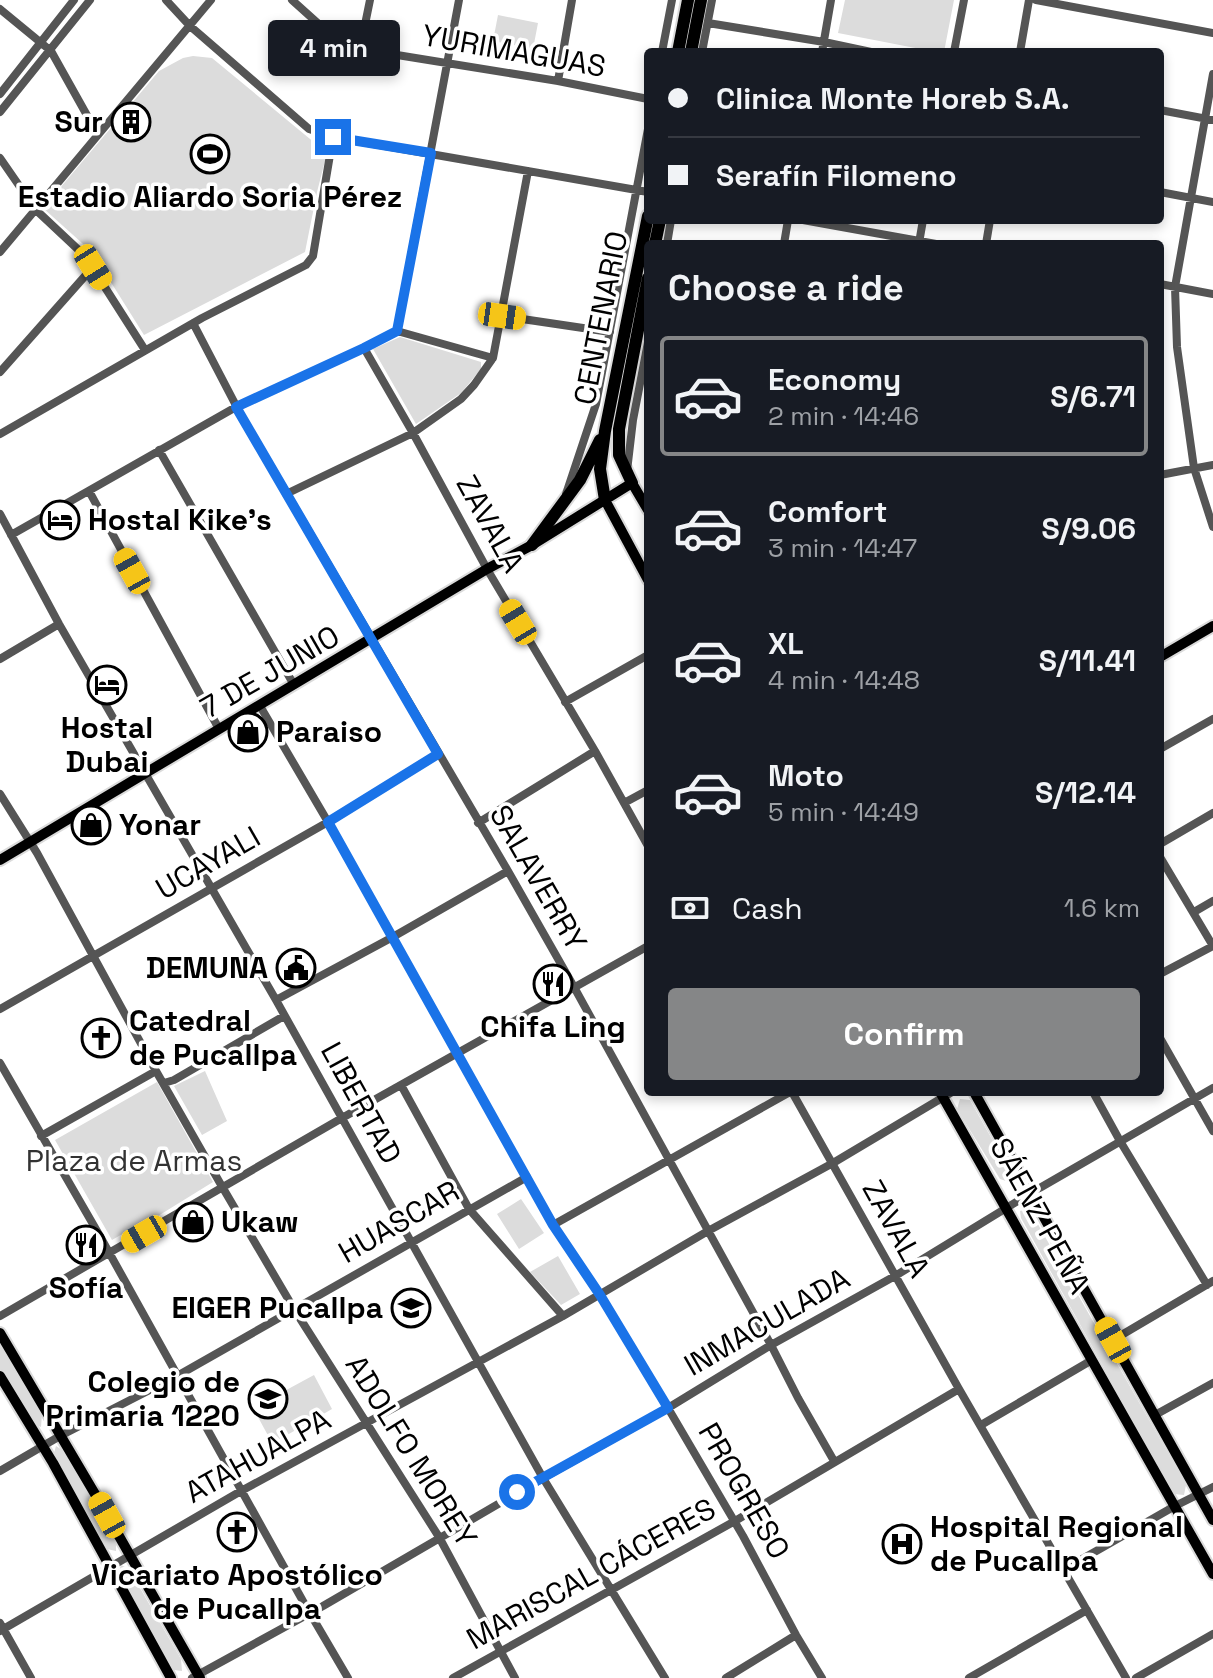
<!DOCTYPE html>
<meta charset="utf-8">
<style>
:root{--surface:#171b24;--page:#242831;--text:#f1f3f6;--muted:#9ea1a6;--line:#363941;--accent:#858687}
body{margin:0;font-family:"Space Grotesk",sans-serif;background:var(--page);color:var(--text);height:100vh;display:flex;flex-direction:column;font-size:30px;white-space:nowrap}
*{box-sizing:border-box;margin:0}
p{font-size:26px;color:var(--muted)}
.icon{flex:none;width:44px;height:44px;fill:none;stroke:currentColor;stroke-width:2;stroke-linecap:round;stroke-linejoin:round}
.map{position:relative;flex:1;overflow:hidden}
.side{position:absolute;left:644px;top:240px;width:520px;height:856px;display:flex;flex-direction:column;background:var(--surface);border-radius:8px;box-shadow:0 4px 12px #0003}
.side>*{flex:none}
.top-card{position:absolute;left:644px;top:48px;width:520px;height:176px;border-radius:8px;box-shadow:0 4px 12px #0003;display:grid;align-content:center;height:176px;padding:0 24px;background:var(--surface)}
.end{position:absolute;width:36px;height:36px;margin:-18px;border:10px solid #1a73e8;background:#fff;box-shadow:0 0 0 4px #fff}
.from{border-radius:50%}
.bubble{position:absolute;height:56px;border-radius:8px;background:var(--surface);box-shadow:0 4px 12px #0003;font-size:26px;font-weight:600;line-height:56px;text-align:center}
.car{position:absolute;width:24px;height:48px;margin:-24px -12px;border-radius:10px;box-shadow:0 0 6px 2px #0007;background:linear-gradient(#f5c518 24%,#345 0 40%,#f5c518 0 76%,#345 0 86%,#f5c518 0)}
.top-card b{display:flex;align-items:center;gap:28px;height:76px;font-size:30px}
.top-card b+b{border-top:2px solid var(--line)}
.top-card i{width:20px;height:20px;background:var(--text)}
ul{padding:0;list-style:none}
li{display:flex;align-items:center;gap:24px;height:120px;margin:0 16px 12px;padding:0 8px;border:4px solid transparent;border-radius:8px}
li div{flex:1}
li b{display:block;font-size:30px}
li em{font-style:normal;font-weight:600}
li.active{border-color:var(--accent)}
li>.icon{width:72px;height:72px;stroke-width:1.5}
h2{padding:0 24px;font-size:36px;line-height:96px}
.pay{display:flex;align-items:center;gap:20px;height:88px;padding:0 24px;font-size:30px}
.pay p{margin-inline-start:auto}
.button{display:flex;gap:16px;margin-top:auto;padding:16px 24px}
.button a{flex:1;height:92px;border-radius:8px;background:var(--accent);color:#fff;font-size:32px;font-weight:600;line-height:92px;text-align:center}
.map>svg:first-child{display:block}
</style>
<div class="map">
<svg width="1213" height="1678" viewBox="0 0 1213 1678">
<rect width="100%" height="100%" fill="#fff"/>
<path fill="#dcdcdc" d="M845,0H954L944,52H936L838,33Z
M498,15L538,23L533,49L493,41Z
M193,56L212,58L327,153L317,192L305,252L144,335L92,252L43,208L159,71L183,58Z
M400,337L481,362V369L461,393L416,424L373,349Z
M205,1071L227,1121L202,1135L174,1086Z
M157,1082L213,1182L145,1224L143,1222L112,1240L55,1140Z
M960,1099L970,1100L1011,1173L1010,1179L1006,1181L1000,1179L957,1109Z
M521,1199L544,1233L519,1249L497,1214Z
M1027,1209L1031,1212L1186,1485L1184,1495L1174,1494L1021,1218L1020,1211Z
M558,1256L580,1294L561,1305L530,1272Z
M0,1342L42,1414L41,1427L31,1423L0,1369Z
M314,1375L332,1409L275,1442L271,1441L253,1408Z
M56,1446L65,1452L116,1541V1551L107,1549L53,1456Z
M121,1565L129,1569L181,1659L182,1671L174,1670L118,1574Z"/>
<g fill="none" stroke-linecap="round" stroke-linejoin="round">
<defs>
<path id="major" d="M605,500L648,580
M1160,657L1213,626
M0,860L487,569L532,545L632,483L648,510
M940,1092L1213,1574
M974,1092L1213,1520
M0,1333L95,1494L200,1678
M0,1376L53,1463L171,1678"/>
<path id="highway" d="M678,52L688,0
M691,52L701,0
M655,244L660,220
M632,483L619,455V429L648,278
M605,500L600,469L605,431L648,216
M532,545L580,480L600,440"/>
</defs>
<use href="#major" stroke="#dbdbdb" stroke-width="14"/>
<use href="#highway" stroke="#dbdbdb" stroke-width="16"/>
<path stroke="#555" stroke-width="8" d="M166,0L190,26L309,129L333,137L648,192
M292,0L332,36L360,49L558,81L648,99
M1036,0L1213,33
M0,9L51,51L98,135
M708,23L824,42L871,52
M360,49L370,0
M662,52L672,0
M702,52L712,0
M822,52L831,0
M954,52L964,0
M1020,52L1029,0
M1213,74L1175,287L1177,347L1194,468L1213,527
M558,81L572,0
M0,94L74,0
M1160,110L1213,120
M0,112L90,0
M0,158L36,210L85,256L145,350
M1160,192L1213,202
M803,220L936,244
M919,243L923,220
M667,244L671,220
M784,244L788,220
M986,244L990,220
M0,252L211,0
M1160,284L1213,294
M502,316L610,332
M193,323L243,419L508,871L574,987L771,1345L798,1398L834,1461
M397,331L459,0
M397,331L493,358
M364,348L413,433L487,569L595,751L648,846
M0,372L93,267
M0,434L202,318L306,265L313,256L333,137
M159,450L294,685
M627,471L633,420L648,342
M1160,475L1213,465
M89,491L219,729
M286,494L413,433L461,399L474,385L493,358L528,171
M566,494L596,404L648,129
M0,514L59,624L276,1000L543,1478L665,1678
M11,535L236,407L364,348L397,331
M0,659L59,624
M565,702L648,655
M260,706L328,822L553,1225L600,1295L668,1408L743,1536L796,1635L822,1678
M1160,749L1213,719
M0,794L37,853L156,1071L220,1183L294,1309L439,1537L515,1678
M624,803L648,790
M478,823L595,751
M1160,844L1213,813
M1160,857L1213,946
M1194,912L1213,901
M1160,974L1213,946
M276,1000L391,938L508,871
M0,1009L328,822L438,754
M1160,1038L1213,1131
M0,1063L101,1238L304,1603L348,1678
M164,1083L174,1080L284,1016
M401,1085L469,1209L563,1316
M792,1092L959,1389L1126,1678
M1093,1092L1120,1141L1207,1285
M41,1136L156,1071
M553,1225L790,1092
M0,1316L342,1118L648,946
M1113,1340L1213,1281
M1155,1415L1213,1383
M981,1425L1092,1360
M0,1471L60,1436L177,1376L527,1177
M1063,1570L1175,1506L1213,1487
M0,1623L31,1678
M0,1631L241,1491L563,1316L708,1231L833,1163L952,1092
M192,1678L323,1606L543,1478L668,1408L771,1345L895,1276L1031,1193L1213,1088
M453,1678L735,1521L959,1389
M726,1678L796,1635
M969,1678L1087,1610
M1136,1678L1213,1634"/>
<use href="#major" stroke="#000" stroke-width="10"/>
<use href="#highway" stroke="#000" stroke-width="12"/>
</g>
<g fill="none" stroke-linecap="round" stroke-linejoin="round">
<path stroke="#1a73e8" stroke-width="10" d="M333,137L431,153L397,331L364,348L236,407L438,754L328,822L553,1225L600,1295L668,1408L517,1492"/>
</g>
<defs>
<symbol id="building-ring" viewBox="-11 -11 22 22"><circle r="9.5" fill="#fff" stroke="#000" stroke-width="1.5"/><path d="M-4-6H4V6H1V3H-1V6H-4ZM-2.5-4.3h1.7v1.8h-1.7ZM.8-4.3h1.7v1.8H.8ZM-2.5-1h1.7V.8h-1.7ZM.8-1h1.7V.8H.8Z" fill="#000"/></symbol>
<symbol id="stadium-ring" viewBox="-11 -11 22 22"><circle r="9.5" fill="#fff" stroke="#000" stroke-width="1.5"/><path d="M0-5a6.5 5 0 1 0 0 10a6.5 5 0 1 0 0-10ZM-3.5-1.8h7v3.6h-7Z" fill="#000"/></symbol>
<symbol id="hotel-ring" viewBox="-11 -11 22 22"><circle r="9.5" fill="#fff" stroke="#000" stroke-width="1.5"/><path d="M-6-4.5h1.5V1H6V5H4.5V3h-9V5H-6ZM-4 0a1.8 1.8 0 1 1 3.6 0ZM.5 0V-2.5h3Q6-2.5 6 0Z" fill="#000"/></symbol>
<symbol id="shop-ring" viewBox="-11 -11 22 22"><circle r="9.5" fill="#fff" stroke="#000" stroke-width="1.5"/><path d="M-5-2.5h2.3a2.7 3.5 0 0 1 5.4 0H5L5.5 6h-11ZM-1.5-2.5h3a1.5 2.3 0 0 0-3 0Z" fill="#000"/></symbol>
<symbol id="civic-ring" viewBox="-11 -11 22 22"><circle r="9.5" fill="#fff" stroke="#000" stroke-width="1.5"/><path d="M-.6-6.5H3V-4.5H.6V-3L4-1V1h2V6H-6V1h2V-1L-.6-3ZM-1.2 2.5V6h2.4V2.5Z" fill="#000"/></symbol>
<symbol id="restaurant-ring" viewBox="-11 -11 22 22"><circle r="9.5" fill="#fff" stroke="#000" stroke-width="1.5"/><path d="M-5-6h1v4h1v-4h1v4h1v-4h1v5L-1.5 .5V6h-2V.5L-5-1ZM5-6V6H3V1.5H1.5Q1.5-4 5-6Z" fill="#000"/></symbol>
<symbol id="church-ring" viewBox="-11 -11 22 22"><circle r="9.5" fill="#fff" stroke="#000" stroke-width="1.5"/><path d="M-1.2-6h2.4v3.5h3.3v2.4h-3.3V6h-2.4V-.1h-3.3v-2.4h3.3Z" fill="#000"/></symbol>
<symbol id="university-ring" viewBox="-11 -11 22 22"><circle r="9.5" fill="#fff" stroke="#000" stroke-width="1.5"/><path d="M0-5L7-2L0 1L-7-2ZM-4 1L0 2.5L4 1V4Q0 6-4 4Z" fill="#000"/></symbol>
<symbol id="school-ring" viewBox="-11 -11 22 22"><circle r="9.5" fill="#fff" stroke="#000" stroke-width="1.5"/><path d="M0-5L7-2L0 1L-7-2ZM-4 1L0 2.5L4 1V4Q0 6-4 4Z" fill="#000"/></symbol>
<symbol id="hospital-ring" viewBox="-11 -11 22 22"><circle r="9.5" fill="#fff" stroke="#000" stroke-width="1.5"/><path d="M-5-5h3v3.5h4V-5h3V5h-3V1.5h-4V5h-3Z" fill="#000"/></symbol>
</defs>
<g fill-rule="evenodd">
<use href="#building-ring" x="109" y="100" width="44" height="44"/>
<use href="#stadium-ring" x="188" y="132" width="44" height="44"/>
<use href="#hotel-ring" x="38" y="498" width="44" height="44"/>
<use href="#hotel-ring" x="85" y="663" width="44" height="44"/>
<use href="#shop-ring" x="226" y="710" width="44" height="44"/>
<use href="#shop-ring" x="69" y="803" width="44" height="44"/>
<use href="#civic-ring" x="274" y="946" width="44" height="44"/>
<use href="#restaurant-ring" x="531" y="962" width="44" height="44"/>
<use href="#church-ring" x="79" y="1016" width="44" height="44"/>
<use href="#shop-ring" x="171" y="1200" width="44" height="44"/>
<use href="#restaurant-ring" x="64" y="1223" width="44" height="44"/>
<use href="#university-ring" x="389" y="1286" width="44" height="44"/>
<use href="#school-ring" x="246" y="1377" width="44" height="44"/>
<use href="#church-ring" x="215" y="1510" width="44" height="44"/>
<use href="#hospital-ring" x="880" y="1522" width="44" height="44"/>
</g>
<g text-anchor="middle" stroke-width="7" stroke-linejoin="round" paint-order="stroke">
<g font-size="30" fill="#000" stroke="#fff">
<text transform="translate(514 51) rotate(10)" y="10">YURIMAGUAS</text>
<text transform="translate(601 318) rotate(-79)" y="10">CENTENARIO</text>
<text transform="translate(490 524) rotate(61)" y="10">ZAVALA</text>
<text transform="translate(270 672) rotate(-30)" y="10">7 DE JUNIO</text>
<text transform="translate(208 863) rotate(-30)" y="10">UCAYALI</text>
<text transform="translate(538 878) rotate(60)" y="10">SALAVERRY</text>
<text transform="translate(361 1103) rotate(61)" y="10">LIBERTAD</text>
<text transform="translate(1040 1216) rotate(61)" y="10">SÁENZ PEÑA</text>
<text transform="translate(399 1222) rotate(-30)" y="10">HUASCAR</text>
<text transform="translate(896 1229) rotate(61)" y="10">ZAVALA</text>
<text transform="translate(767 1322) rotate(-30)" y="10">INMACULADA</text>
<text transform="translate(411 1451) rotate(58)" y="10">ADOLFO MOREY</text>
<text transform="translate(258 1456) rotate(-29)" y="10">ATAHUALPA</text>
<text transform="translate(744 1491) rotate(60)" y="10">PROGRESO</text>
<text transform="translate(591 1574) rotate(-29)" y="10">MARISCAL CÁCERES</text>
</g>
<g font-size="30" font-weight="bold" fill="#000" stroke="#fff" text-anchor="start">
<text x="103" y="132" text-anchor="end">Sur</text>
<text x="210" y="207" text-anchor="middle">Estadio Aliardo Soria Pérez</text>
<text x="88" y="530">Hostal Kike's</text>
<text x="107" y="738" text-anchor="middle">Hostal<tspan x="107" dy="34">Dubai</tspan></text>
<text x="276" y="742">Paraiso</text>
<text x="119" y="835">Yonar</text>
<text x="268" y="978" text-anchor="end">DEMUNA</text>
<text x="129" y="1031">Catedral<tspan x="129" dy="34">de Pucallpa</tspan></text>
<text x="553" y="1037" text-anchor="middle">Chifa Ling</text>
<text x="221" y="1232">Ukaw</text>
<text x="86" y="1298" text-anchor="middle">Sofía</text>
<text x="383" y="1318" text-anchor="end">EIGER Pucallpa</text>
<text x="240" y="1392" text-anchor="end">Colegio de<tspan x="240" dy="34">Primaria 1220</tspan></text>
<text x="930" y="1537">Hospital Regional<tspan x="930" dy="34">de Pucallpa</tspan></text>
<text x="237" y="1585" text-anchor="middle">Vicariato Apostólico<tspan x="237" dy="34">de Pucallpa</tspan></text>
</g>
<g font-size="30" fill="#333" stroke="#fff">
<text x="134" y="1171">Plaza de Armas</text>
</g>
</g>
</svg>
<i class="end from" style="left:517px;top:1492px"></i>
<i class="end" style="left:333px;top:137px"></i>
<div class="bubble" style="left:268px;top:20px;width:132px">4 min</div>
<i class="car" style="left:93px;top:267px;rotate:148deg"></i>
<i class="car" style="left:502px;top:316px;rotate:98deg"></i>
<i class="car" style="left:132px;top:571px;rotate:331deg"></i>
<i class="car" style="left:518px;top:622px;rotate:329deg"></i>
<i class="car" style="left:144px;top:1234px;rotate:240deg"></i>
<i class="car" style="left:1113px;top:1340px;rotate:331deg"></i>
<i class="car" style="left:107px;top:1515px;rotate:331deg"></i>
<div class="top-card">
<b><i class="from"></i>Clinica Monte Horeb S.A.</b>
<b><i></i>Serafín Filomeno</b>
</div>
<section class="side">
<h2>Choose a ride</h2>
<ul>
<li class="active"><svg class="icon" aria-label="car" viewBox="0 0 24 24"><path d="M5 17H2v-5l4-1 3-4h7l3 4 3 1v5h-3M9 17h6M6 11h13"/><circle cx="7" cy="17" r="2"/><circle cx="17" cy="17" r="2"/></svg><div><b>Economy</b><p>2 min · 14:46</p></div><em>S/6.71</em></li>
<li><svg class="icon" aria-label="car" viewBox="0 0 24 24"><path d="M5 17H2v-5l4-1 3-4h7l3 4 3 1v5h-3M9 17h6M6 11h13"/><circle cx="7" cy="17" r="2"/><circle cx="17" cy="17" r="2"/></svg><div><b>Comfort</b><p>3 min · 14:47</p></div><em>S/9.06</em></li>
<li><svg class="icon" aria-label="car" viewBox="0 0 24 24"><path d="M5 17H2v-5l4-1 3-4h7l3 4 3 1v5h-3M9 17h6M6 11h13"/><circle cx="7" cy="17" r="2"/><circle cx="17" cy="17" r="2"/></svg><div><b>XL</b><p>4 min · 14:48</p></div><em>S/11.41</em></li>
<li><svg class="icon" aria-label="car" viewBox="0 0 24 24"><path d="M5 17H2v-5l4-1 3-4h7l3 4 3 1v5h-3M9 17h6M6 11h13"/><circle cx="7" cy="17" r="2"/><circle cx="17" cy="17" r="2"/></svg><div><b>Moto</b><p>5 min · 14:49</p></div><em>S/12.14</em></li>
</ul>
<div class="pay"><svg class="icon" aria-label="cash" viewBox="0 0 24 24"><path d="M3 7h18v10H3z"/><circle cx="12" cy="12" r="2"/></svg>Cash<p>1.6 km</p></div>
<div class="button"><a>Confirm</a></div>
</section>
</div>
